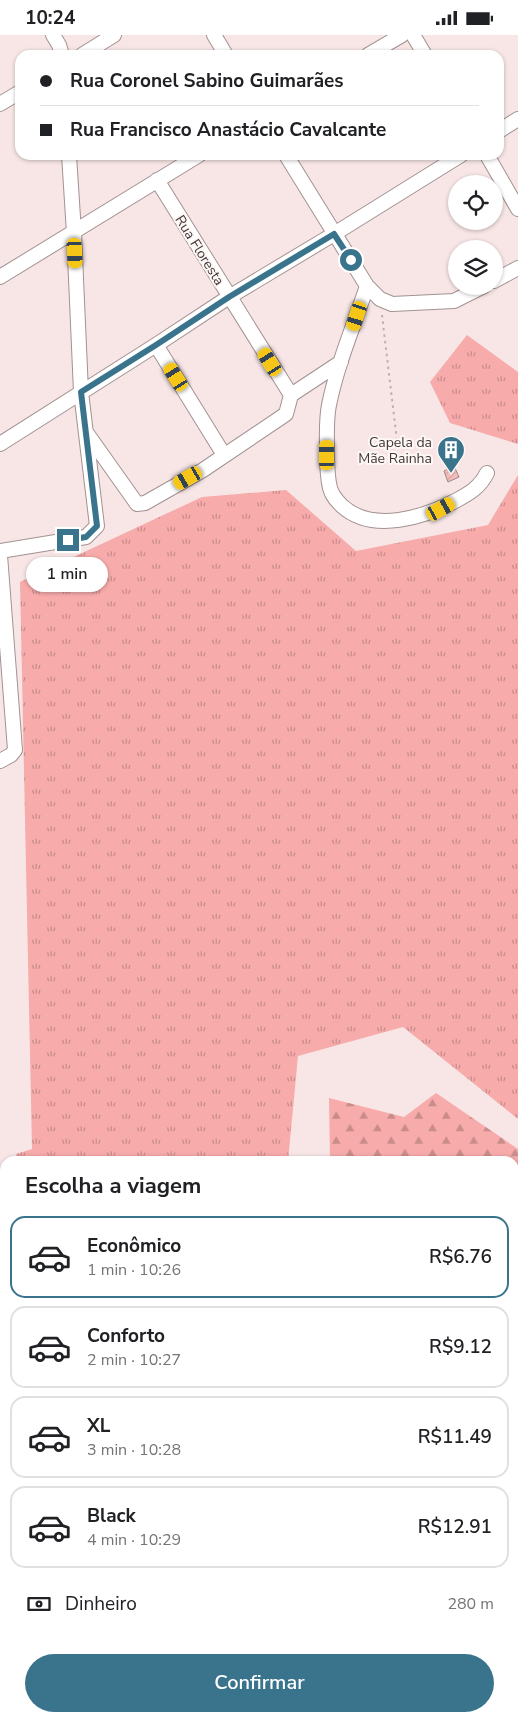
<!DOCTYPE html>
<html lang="pt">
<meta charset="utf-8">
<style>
:root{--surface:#fff;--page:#f6f6f6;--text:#202124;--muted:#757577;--line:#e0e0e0;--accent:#3a738c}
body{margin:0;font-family:"Nunito Sans",sans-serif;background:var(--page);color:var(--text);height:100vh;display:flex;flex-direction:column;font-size:19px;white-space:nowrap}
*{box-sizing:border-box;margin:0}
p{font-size:16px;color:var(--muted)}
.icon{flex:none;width:28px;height:28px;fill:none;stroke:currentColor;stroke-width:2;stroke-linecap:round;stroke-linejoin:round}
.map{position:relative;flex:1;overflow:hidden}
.details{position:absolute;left:0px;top:1121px;width:519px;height:566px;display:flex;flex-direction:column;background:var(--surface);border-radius:15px 15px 0 0;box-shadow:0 1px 4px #0004}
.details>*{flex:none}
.hud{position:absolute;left:15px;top:15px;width:489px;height:110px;border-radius:15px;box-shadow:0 1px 4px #0004;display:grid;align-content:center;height:110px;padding:0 25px;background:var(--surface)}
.buttons{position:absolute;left:448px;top:140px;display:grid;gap:10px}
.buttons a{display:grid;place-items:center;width:55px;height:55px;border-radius:50%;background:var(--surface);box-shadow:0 1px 4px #0004;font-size:25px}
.end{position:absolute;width:22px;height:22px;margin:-11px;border:6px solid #3a738c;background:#fff;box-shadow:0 0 0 2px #fff}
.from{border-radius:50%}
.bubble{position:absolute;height:35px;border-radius:18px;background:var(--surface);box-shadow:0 1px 4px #0004;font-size:16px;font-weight:600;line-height:35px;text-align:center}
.car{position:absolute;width:15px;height:30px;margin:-15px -8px;border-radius:6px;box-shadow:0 0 4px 1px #0007;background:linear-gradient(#f5c518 24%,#345 0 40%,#f5c518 0 76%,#345 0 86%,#f5c518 0)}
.hud b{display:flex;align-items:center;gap:18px;height:48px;font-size:19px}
.hud b+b{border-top:1px solid var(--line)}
.hud i{width:12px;height:12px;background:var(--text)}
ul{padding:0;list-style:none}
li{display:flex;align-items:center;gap:15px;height:82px;margin:0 10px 8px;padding:0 15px;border:2px solid var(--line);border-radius:15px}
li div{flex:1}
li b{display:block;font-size:19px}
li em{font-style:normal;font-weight:600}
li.selected{border-color:var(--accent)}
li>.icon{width:45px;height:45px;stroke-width:1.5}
h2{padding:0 25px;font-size:22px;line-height:60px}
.pay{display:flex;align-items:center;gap:12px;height:55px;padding:0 25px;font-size:19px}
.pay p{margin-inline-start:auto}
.action{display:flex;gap:10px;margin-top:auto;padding:10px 25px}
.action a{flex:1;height:58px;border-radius:30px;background:var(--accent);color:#fff;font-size:20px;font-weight:600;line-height:58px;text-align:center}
.status{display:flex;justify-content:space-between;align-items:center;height:35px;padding:0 25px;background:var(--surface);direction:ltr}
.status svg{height:14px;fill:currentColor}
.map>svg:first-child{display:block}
</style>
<div class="status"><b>10:24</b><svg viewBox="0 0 49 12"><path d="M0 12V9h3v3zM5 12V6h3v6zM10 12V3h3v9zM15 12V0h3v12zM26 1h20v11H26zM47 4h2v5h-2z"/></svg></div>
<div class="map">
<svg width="518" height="1687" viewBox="0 0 518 1687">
<defs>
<pattern id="grass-tufts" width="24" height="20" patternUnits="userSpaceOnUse" patternTransform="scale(1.25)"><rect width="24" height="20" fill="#f7abaa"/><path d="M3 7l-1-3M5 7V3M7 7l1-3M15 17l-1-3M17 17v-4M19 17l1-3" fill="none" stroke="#c98c8b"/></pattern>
<pattern id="forest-firs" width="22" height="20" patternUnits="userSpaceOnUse" patternTransform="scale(1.25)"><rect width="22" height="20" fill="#f7abaa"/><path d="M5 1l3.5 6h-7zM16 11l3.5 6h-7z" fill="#c98c8b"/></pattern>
<pattern id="building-hatch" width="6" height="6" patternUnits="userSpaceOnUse" patternTransform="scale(1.25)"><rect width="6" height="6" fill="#f6bdbc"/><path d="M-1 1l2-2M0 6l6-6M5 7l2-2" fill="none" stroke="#d4a3a2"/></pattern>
</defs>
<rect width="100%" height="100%" fill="#f8e6e6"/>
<path fill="url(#grass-tufts)" d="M467,300L518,337V409L450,388L430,347Z
M518,440V1084L403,992L298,1021L288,1126H17L16,1119L32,1114L20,547L202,462L286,455L356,516L488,490Z"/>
<path fill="url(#forest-firs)" d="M436,1058L518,1114V1234L514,1245V1126H330L329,1063L404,1082Z
M5,1464V1682L53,1683L52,1687H0V1483Z"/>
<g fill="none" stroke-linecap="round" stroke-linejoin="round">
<path stroke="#e48a8b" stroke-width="21" d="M514,1185L518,1184
M31,1682L32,1687"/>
</g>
<path fill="url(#building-hatch)" stroke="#9a8989" d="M454,431L459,442L448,447L444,436Z
M518,1332V1376L514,1375V1352Z
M514,1455L518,1456V1687H358L359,1682H514Z
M134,1682H177V1687H133Z"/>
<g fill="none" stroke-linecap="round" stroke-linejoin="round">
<defs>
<path id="lane" d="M514,1441L518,1439
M326,1687L327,1682"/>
<path id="street" d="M53,0L59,10L62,20
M214,0L226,20
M413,0L425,20
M82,20L114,0
M368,20L402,0
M0,69L20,57
M499,96L518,84
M286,120L367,251L380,264L392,269L454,266L484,251
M487,120L518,174
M157,145L291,360
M0,242L199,120
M494,246L518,233
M367,251C354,290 337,330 329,370C326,385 327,400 327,415C327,428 327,441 330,453C332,461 337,466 342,471C373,499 425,482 457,465C470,458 480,452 487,438
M156,310L224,420
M86,397L137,469L145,468L203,435L286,379L291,360L341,327
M0,409L156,310L229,262L334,199L461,120
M0,516L86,502L97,491L81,357L74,198L69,120
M0,520L15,715L11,720L0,726
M0,1204H5
M0,1253H5"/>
</defs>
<use href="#lane" stroke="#a29291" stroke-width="9"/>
<use href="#street" stroke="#a29291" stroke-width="16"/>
<path stroke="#beafaf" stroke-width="2" stroke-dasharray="2.5 4" stroke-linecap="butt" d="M382,280L397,406"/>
<use href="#lane" stroke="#fff" stroke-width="7"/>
<use href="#street" stroke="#fff" stroke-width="14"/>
</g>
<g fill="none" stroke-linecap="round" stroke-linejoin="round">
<path stroke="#3a738c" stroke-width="6" d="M68,505L86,502L97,491L81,357L156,310L229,262L334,199L351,225"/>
</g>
<defs>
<symbol id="building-pin" viewBox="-11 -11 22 30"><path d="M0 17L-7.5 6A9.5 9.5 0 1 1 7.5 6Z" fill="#3a738c" stroke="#fef7f6"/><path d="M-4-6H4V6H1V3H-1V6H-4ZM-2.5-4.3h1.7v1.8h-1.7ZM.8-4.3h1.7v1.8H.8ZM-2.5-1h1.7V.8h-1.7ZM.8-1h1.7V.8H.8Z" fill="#fff"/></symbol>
</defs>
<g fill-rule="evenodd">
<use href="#building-pin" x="435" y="399" width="32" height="43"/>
</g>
<g text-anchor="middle" stroke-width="4" stroke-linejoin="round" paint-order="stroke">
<g font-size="14" fill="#3f3838" stroke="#fef7f6">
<text transform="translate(200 215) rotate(58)" y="5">Rua Floresta</text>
</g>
<g font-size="14" fill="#3f3838" stroke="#fef7f6" text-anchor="end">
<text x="432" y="412">Capela da<tspan x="432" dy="16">Mãe Rainha</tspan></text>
</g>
</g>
</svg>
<div class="buttons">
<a><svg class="icon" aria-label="locate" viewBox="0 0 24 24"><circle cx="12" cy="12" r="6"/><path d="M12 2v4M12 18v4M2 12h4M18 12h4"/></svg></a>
<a><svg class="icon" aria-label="layers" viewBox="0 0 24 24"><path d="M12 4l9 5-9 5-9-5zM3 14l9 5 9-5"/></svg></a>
</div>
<i class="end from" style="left:351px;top:225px"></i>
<i class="end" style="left:68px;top:505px"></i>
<div class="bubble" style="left:26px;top:522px;width:82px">1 min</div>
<i class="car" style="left:75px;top:218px;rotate:177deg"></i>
<i class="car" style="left:357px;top:281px;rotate:198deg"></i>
<i class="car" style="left:270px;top:327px;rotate:328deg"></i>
<i class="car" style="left:176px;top:342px;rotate:328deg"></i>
<i class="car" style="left:327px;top:420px;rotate:0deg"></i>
<i class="car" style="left:188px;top:443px;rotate:240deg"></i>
<i class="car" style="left:441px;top:474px;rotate:61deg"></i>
<div class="hud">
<b><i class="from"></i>Rua Coronel Sabino Guimarães</b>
<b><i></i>Rua Francisco Anastácio Cavalcante</b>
</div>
<section class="details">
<h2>Escolha a viagem</h2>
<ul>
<li class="selected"><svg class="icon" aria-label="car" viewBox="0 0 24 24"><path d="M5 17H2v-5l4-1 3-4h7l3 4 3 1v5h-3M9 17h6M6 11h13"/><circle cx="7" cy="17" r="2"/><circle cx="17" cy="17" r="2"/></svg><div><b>Econômico</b><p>1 min · 10:26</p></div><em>R$6.76</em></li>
<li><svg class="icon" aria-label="car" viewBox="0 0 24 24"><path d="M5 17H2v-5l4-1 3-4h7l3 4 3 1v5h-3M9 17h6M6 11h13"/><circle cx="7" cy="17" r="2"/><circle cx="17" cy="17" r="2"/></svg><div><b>Conforto</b><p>2 min · 10:27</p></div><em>R$9.12</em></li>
<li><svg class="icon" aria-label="car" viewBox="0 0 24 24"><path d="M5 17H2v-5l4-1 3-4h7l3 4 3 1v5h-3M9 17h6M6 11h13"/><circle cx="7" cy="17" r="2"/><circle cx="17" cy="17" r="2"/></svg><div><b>XL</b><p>3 min · 10:28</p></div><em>R$11.49</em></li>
<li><svg class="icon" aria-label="car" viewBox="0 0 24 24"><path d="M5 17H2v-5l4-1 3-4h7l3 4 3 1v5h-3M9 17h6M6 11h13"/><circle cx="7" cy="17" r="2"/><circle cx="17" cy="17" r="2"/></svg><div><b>Black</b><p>4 min · 10:29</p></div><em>R$12.91</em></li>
</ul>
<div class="pay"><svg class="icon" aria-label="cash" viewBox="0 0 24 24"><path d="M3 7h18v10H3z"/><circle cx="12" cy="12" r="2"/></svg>Dinheiro<p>280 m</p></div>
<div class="action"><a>Confirmar</a></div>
</section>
</div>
